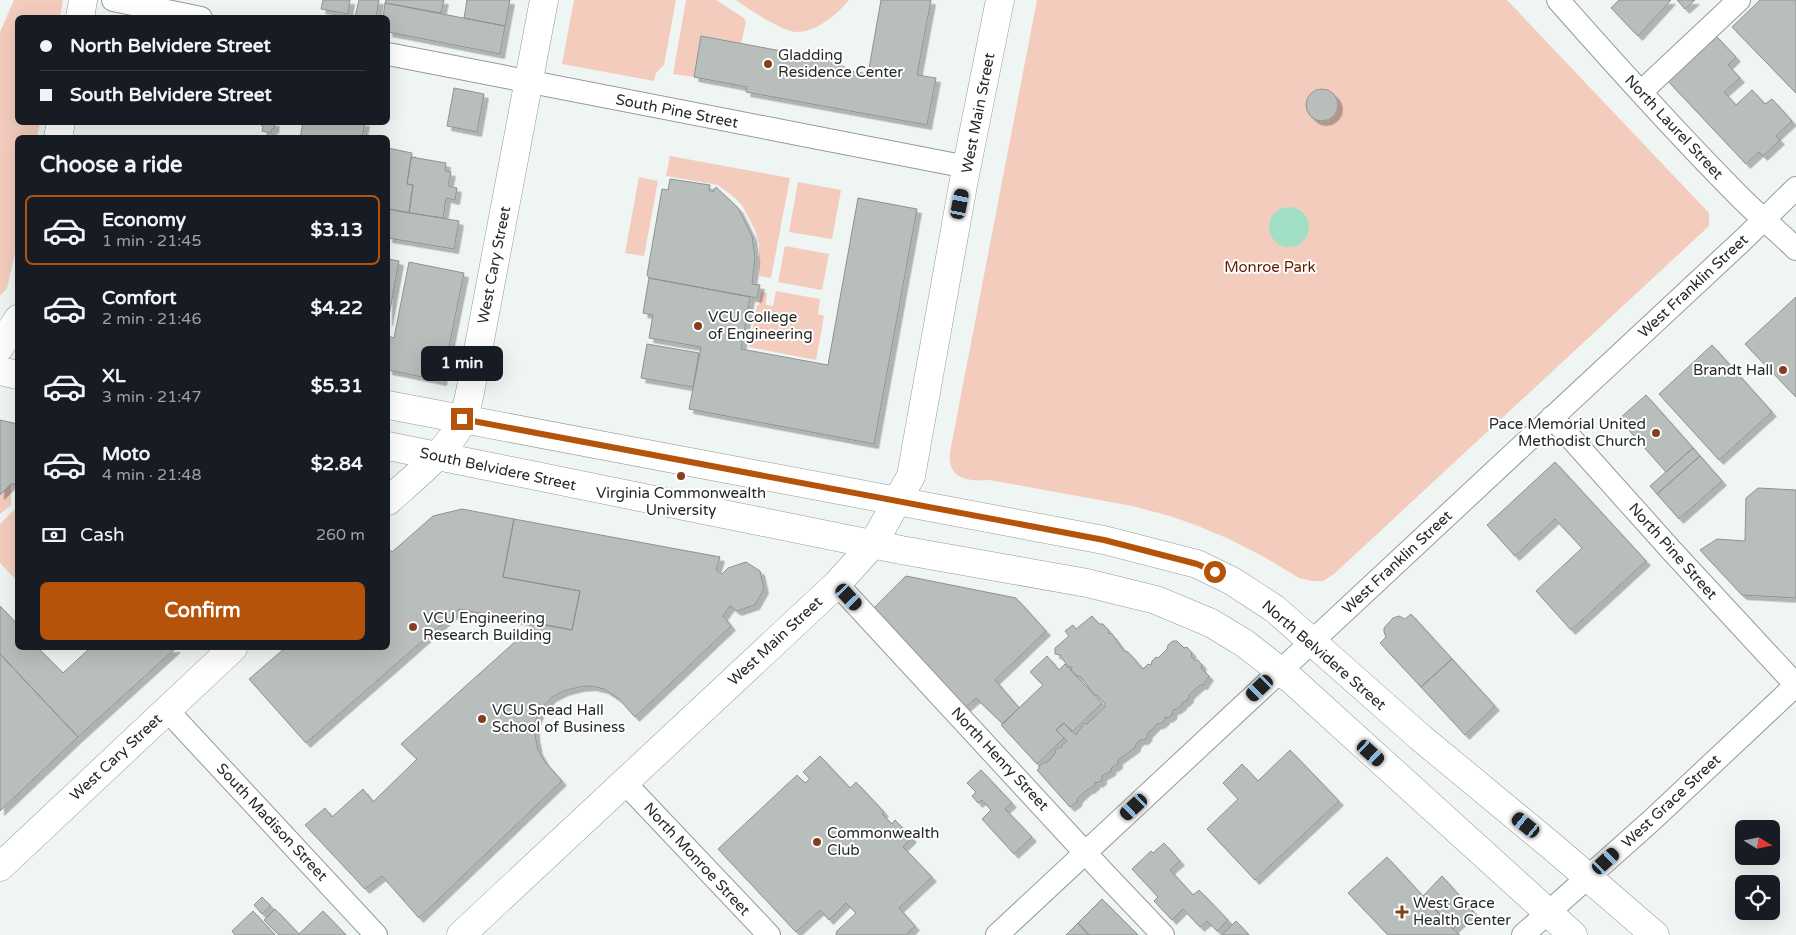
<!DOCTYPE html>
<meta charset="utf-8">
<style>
:root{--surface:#171b24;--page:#242831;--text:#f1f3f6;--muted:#9ea1a6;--line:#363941;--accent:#b45309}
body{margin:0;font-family:"Varela Round",sans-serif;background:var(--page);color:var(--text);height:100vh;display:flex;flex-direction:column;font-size:19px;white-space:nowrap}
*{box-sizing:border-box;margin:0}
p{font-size:16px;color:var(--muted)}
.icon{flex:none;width:28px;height:28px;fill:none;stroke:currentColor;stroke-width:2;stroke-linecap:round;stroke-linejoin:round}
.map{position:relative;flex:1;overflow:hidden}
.panel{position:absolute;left:15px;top:135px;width:375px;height:515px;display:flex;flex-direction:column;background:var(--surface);border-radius:8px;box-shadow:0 5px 20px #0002}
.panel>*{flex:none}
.banner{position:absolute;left:15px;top:15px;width:375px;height:110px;border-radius:8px;box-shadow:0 5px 20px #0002;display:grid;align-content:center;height:110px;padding:0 25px;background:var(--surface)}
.needle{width:32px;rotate:100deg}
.controls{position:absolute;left:1735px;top:820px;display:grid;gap:10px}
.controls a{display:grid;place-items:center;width:45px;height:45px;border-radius:8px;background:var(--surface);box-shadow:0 5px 20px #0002;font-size:25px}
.end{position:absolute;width:22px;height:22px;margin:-11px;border:6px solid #b45309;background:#fff;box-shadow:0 0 0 2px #fff}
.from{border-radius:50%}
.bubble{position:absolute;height:35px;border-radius:8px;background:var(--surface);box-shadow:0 5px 20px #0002;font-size:16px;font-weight:800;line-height:35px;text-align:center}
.car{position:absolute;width:15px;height:30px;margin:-15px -8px;border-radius:6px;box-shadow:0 0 4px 1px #0007;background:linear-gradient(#222 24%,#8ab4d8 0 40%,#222 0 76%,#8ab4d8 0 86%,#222 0)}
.banner b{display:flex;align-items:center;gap:18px;height:48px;font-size:19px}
.banner b+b{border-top:1px solid var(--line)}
.banner i{width:12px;height:12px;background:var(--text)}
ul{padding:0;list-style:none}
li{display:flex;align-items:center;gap:15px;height:70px;margin:0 10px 8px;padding:0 15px;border:2px solid transparent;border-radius:8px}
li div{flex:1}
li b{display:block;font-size:19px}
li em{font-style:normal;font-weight:800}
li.on{border-color:var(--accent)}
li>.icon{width:45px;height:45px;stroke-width:1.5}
h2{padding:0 25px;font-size:22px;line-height:60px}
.pay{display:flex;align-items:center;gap:12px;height:55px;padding:0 25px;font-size:19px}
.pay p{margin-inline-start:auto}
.primary-button{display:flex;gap:10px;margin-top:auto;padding:10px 25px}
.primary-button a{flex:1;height:58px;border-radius:8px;background:var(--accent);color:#fff;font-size:20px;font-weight:800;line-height:58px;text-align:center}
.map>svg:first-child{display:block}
</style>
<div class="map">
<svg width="1796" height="935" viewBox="0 0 1796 935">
<defs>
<filter id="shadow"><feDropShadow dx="4.5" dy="4.5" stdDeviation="0" flood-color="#0004"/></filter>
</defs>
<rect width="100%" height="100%" fill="#eff5f2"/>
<path fill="#f3ccbd" d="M14,0H63L60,17L18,18V122L40,123L37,137L18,138L17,245L7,288L0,296V32Z
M574,0H676L664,65L656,73L654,81L562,64Z
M686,0H716L744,18L746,22L741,44L702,36L694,77L673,74Z
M736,0H849C837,14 817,32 797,32C783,32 748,9 736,0Z
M1037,0H1507L1709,213V226L1334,574L1323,581H1312L1299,578L1264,557L1229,539L1198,526L1170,516L1132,506L990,480C967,482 947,479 950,452Z
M670,156L790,178L771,278L759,276V244L755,230L743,207L735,198L718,185L666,176Z
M639,177L658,181L644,256L625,253Z
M798,182L841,190L832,239L789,232Z
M785,246L829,254L822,290L778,282Z
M776,291L820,299L818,314L824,316L816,360L749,347L757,305H759L761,292L767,293L766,305L773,306Z
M11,484V505L0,514V495Z
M15,509H18L17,581L0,563V524Z"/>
<path fill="#a1dfc4" d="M1269 227a20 20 0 1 1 40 0a20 20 0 1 1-40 0Z"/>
<path fill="#b8bebb" stroke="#8d9390" filter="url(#shadow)" d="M323,0H350L348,14L321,9Z
M359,0H379L376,18L355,17Z
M386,0H444L441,13L385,3Z
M467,0H510L505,26L464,18Z
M881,0H931L917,75L936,78L927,125L746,92L747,87L694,77L701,36L840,62L839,69L868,74Z
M1619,0H1671L1638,36L1611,8Z
M1677,0H1695L1685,9Z
M1760,0H1796V93L1732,27Z
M385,3L505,26L500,54L388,32V18H383Z
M1714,34L1736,57L1728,65L1740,78L1724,92L1736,105L1752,90L1765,104L1772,99L1792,121L1776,136L1780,140L1763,156L1759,152L1746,164L1666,79Z
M454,88L484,94L477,132L447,126Z
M1306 105a16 16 0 1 1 32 0a16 16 0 1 1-32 0Z
M261,122H275L274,129H272L271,133L262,131L263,126L261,125Z
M303,122H365L362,138H300Z
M388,148L412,153L407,184L413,185L409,213L388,209Z
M411,157L446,163L445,171L451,172L448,186L457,188L455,200L446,198L443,218L409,213L413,185L407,184Z
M670,179L710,185L709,190L713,192L716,187L738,208L752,236L755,258L752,284L760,285L757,298L649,278L647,275L662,189L668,190Z
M858,198L917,209L874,444L689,409L701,347L649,338L653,315L643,313L649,278L750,297L741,349L828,365Z
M388,209L459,221L454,249L388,238Z
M388,259L399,261L388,321Z
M409,262L464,273L442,381L388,370V336L394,338Z
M1796,297V397L1745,344Z
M647,344L699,353L693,387L641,378Z
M1712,345L1772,412L1719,460L1659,394Z
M1646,395L1693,448L1666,472L1619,419Z
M0,420L18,424V485L11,484L0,495Z
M1693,448L1700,456L1657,494L1650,486Z
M1700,456L1722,481L1679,519L1657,494Z
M1555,462L1646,561L1571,630L1536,591L1582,548L1555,519L1515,556L1487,525Z
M1758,488L1796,490V598L1742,595L1700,550L1717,539L1745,541L1746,498Z
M462,509L514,519L503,577L580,591L572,630L459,609L306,743L249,679L285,648H388V548L392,552L433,516Z
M514,519L720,557L716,570L722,574L728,568L746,562L760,571L764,589L755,605L737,611L730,606L723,616L731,626L635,717L619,699L604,689L591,686L579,687L564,691L552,697L541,709L535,722V735L538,750L545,762L562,781L419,918L382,876L365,889L305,825L325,808L332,817L363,789L373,802L417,759L401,744L536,623L572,630L580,591L503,577Z
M906,576L1016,598L1046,631L995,680L1019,708L1003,724L976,698L966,707L873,609Z
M0,606L18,625V648H38L63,673L90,648H176L78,737L0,654Z
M1411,614L1452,659L1421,687L1380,643L1386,637L1384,632V628L1393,618L1399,616L1405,619Z
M1092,616L1099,624H1103L1109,631L1108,633L1112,634L1124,651L1128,652L1143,669L1148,664L1151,665L1152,661L1156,657L1158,658L1167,649L1168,645L1173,641H1177L1184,648L1187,647L1192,653L1191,656L1194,660H1198L1202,665L1201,668L1209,676L1203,685H1200L1189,695V698L1185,702H1183L1182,705L1177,709L1173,710L1172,715L1168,718L1165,717V720L1160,724H1157L1148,733L1147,737L1144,740H1140L1136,744V747L1118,760V764L1114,767H1112L1111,771L1102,776V780L1098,783L1095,782V785L1090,789H1088L1078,798L1077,802L1070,807L1037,770L1039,769V766L1044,762L1046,763L1055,754V750L1060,747H1062V745L1067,741L1056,730L1064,723L1076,735L1084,723L1087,724L1105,707V704L1097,695H1094L1081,677L1077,676L1071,670L1072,667H1068L1060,655L1055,654V648L1069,636L1065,631L1073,625L1076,629Z
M0,654L78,737L0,811Z
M1047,656L1059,670L1065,664L1102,703L1072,732L1064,723L1056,730L1064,738L1037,764L1001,725L1043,685L1030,672Z
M1452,659L1495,706L1465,735L1421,687Z
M1290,750L1339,801L1255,880L1207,829L1238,799L1223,783L1242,764L1258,781Z
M820,756L850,788L856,782L884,812L882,814L892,824L895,820L912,838L903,847L932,877L899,908L915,926L906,935H836L837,931L856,913L846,903L829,920L820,910L796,932L718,849L797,775L805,783L810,779L803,772Z
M981,770L1012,803L1005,809L1032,837L1014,854L982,819L991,810L982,800L978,803L972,796L976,792L967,783Z
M1164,843L1180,861L1170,870L1193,895L1199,890L1228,920L1217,931L1207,921L1200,927L1183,909L1172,920L1154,901L1158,897L1132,869L1151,851L1153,853Z
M1387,857L1453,929L1460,935H1388L1348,893Z
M1442,876L1473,911L1453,929L1423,896Z
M262,897L271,906L262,914L254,905Z
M1102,899L1138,935H1089L1078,923Z
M275,909L299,934L323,911L346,935H279L264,920Z
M253,911L275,935H235L232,931Z
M1236,921L1249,935H1222Z
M1078,923L1089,935H1066Z"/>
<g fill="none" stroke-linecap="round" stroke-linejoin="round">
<defs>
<path id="minor" d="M113,0L201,18
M1558,0C1618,68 1679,136 1743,200C1760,217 1779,232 1796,249
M388,54L967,167
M1641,92L1739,0
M1552,417L1672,551L1796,685
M837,584L1103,872L1163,935
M167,710L376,935
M624,782L769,935
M997,935L1745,238L1796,188
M1523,935L1651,821L1796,685"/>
<path id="major" d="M80,18L83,0
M58,138L61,122
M0,347L18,319
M0,371L18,375
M388,405L1104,540L1197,564L1232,581L1275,609L1421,738L1554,848L1655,935
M388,446L901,550L1087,583L1156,600L1211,623L1244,643L1293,681L1573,935
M388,501C412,479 450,450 463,419C468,406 470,391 473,377L544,0
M0,867L233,648
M461,935L837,584L873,544L911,476L963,185L1000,0"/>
</defs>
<use href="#minor" stroke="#959b98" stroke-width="24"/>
<use href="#major" stroke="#959b98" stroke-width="29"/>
<use href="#minor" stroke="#fff" stroke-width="22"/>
<use href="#major" stroke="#fff" stroke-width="28"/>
</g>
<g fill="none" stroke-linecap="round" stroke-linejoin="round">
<path stroke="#b45309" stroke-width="6" d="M462,419L1104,540L1197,564L1215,572"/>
</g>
<g fill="#863e20" stroke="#fff" stroke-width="2">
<circle cx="768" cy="64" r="5"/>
<circle cx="698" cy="326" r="5"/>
<circle cx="1783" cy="370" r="5"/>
<circle cx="1656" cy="433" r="5"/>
<circle cx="681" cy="476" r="5"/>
<circle cx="413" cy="627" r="5"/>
<circle cx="482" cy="719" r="5"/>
<circle cx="817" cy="842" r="5"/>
<path d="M1399.5 904.5h5v5h5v5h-5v5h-5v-5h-5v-5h5z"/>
</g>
<g text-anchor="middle" stroke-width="4" stroke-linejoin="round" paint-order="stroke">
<g font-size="15" fill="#262927" stroke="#fff" text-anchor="start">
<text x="778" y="60">Gladding<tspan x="778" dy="17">Residence Center</tspan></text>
<text x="708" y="322">VCU College<tspan x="708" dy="17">of Engineering</tspan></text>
<text x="1773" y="375" text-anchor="end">Brandt Hall</text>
<text x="1646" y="429" text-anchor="end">Pace Memorial United<tspan x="1646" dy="17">Methodist Church</tspan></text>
<text x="681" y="498" text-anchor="middle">Virginia Commonwealth<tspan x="681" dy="17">University</tspan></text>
<text x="423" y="623">VCU Engineering<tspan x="423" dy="17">Research Building</tspan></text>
<text x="492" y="715">VCU Snead Hall<tspan x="492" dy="17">School of Business</tspan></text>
<text x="827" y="838">Commonwealth<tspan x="827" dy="17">Club</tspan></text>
<text x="1413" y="908">West Grace<tspan x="1413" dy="17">Health Center</tspan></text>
</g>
<g font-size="15" fill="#262927" stroke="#fff">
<text transform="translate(677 111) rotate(11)" y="5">South Pine Street</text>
<text transform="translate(978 113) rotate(-79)" y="5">West Main Street</text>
<text transform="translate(1674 127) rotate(47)" y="5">North Laurel Street</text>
<text transform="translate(494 265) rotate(-79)" y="5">West Cary Street</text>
<text transform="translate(1693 286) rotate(-43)" y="5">West Franklin Street</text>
<text transform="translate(498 469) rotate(12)" y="5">South Belvidere Street</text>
<text transform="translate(1673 551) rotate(48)" y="5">North Pine Street</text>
<text transform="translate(1397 562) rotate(-43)" y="5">West Franklin Street</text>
<text transform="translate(775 641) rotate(-43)" y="5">West Main Street</text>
<text transform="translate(1324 655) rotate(41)" y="5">North Belvidere Street</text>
<text transform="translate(116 757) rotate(-43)" y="5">West Cary Street</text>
<text transform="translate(1000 759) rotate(47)" y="5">North Henry Street</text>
<text transform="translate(1671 801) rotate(-43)" y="5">West Grace Street</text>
<text transform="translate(272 822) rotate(47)" y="5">South Madison Street</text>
<text transform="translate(697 859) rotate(47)" y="5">North Monroe Street</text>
</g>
<g font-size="15" fill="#601d00" stroke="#fff">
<text x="1270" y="272">Monroe Park</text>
</g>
</g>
</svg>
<div class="controls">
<a><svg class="needle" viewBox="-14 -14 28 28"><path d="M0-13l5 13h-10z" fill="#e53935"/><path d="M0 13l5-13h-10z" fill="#9ea1a6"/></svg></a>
<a><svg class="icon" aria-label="locate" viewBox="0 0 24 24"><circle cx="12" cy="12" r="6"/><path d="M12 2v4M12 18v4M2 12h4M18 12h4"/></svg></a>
</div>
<i class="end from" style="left:1215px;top:572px"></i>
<i class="end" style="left:462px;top:419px"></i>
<div class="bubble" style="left:421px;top:346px;width:82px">1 min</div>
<i class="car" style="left:960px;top:204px;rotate:11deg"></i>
<i class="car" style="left:849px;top:597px;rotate:137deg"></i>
<i class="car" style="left:1260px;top:688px;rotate:226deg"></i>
<i class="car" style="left:1371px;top:753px;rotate:132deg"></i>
<i class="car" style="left:1134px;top:807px;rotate:227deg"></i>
<i class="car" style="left:1526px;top:825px;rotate:309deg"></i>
<i class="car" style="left:1606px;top:861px;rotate:47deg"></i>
<div class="banner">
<b><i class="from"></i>North Belvidere Street</b>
<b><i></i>South Belvidere Street</b>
</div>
<section class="panel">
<h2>Choose a ride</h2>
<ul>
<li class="on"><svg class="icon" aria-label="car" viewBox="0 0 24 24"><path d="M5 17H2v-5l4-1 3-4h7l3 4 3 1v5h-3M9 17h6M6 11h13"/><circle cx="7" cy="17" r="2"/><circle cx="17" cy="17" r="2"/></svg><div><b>Economy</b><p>1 min · 21:45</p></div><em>$3.13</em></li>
<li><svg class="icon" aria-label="car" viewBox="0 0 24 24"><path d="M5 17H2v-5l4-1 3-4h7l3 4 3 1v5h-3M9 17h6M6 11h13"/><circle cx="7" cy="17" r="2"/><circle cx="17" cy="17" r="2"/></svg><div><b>Comfort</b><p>2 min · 21:46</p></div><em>$4.22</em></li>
<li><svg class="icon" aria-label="car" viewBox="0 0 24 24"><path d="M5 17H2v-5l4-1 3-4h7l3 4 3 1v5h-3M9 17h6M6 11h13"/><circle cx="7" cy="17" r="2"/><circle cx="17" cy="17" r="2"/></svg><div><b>XL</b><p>3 min · 21:47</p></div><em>$5.31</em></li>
<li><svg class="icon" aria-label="car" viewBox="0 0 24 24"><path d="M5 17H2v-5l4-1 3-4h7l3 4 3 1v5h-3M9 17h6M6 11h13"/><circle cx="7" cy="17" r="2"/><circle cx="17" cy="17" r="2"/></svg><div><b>Moto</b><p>4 min · 21:48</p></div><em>$2.84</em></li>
</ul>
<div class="pay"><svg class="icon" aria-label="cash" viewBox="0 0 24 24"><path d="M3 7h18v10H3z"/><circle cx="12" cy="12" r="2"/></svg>Cash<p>260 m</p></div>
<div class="primary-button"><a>Confirm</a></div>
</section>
</div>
